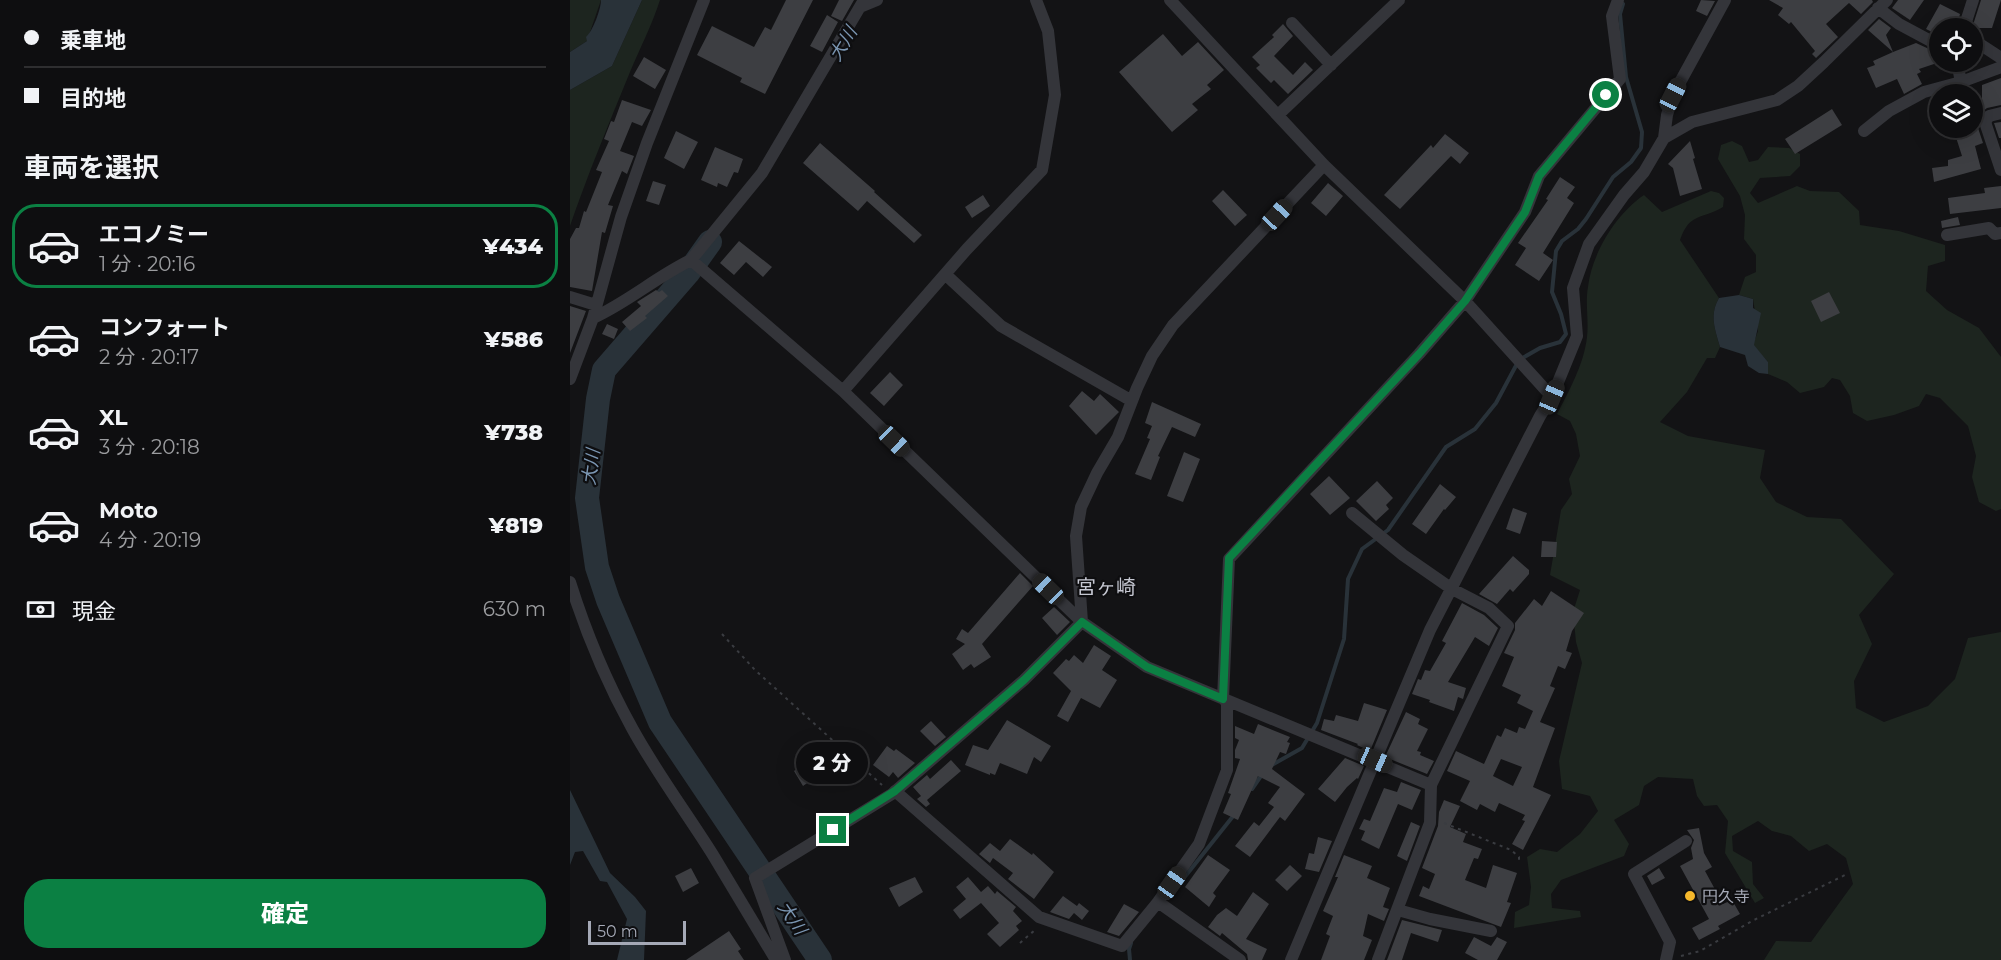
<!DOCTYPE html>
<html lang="ja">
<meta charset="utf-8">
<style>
:root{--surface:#0e0e10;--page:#171719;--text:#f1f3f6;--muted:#9b9c9f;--line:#2e2e30;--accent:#0b8043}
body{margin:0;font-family:Montserrat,"Noto Sans JP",sans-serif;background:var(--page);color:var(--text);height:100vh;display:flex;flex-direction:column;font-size:22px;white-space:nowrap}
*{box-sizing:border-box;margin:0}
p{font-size:20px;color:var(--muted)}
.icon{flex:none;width:33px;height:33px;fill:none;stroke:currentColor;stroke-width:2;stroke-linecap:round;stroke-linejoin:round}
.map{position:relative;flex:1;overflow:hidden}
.side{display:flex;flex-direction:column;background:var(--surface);width:570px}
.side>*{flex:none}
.top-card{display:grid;align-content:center;height:132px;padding:0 24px;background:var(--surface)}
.buttons{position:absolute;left:1359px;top:18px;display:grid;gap:12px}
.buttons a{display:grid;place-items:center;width:54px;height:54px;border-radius:50%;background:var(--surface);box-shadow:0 6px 24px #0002,0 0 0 2px var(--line);font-size:30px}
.scale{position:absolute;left:18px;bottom:15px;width:98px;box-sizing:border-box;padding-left:6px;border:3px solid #a5a9b6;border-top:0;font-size:16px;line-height:21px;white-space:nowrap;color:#a5a9b6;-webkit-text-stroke:4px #0e0e10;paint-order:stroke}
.end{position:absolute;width:27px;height:27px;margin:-14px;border:8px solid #0b8043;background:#fff;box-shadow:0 0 0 3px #fff}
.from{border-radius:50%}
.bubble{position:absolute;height:42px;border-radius:21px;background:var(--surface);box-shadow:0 6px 24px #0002,0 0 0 2px var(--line);font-size:20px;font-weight:800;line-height:42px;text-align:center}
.car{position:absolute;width:18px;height:36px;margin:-18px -9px;border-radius:8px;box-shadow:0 0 4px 2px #0007;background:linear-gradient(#222 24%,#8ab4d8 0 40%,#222 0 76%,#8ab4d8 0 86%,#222 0)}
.top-card b{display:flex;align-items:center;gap:21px;height:57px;font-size:22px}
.top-card b+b{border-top:2px solid var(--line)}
.top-card i{width:15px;height:15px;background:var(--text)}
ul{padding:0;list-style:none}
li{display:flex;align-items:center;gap:18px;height:84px;margin:0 12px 9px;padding:0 12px;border:3px solid transparent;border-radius:24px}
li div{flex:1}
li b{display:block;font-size:22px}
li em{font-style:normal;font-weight:800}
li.current{border-color:var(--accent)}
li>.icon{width:54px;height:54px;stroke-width:1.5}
h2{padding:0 24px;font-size:27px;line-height:72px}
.pay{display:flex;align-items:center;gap:15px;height:66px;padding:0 24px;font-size:22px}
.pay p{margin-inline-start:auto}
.action{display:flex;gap:12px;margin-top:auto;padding:12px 24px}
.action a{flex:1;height:69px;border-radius:24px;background:var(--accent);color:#fff;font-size:24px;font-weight:800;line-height:69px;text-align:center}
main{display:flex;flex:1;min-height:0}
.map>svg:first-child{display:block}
</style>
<main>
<section class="side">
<div class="top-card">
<b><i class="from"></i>乗車地</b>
<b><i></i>目的地</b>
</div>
<h2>車両を選択</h2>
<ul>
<li class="current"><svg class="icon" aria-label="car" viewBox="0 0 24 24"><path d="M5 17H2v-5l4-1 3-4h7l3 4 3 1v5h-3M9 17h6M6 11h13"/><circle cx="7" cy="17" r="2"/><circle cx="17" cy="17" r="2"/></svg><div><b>エコノミー</b><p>1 分 · 20:16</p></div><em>¥434</em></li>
<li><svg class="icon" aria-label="car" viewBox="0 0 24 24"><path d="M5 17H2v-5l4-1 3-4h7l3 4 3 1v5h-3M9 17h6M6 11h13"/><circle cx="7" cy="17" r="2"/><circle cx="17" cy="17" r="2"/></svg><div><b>コンフォート</b><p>2 分 · 20:17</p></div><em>¥586</em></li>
<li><svg class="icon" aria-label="car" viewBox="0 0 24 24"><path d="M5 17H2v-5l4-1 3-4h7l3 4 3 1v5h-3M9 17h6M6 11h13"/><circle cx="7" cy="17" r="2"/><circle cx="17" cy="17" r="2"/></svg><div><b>XL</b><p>3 分 · 20:18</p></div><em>¥738</em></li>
<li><svg class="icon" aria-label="car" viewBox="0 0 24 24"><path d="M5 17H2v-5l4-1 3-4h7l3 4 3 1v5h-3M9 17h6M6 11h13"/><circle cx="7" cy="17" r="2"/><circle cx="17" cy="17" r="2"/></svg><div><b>Moto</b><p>4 分 · 20:19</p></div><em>¥819</em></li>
</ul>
<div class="pay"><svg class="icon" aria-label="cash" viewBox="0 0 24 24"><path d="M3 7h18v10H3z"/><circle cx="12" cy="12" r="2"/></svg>現金<p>630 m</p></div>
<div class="action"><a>確定</a></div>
</section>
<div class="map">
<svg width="1431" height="960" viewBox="0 0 1431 960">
<rect width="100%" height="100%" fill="#131315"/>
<path fill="#1d251f" d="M0,0H31L17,41L0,52Z
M72,0H90C82,25 70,48 60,72C39,123 18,174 0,226V90L42,66Z
M1162,141L1172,146L1179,162L1188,160L1198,147L1219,148L1230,154V166L1220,176L1190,178L1180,193L1188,203L1227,186L1240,191L1269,192L1289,211L1290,225L1329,231L1375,245V261L1358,266L1356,291L1377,310L1409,328L1431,357V509L1426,511L1409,502L1402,477L1406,456L1398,426L1370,398L1356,394L1349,406L1324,415L1297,421L1283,413L1280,396L1270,380L1262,378L1254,387L1230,393L1217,382L1198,374V362L1183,345L1188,331L1183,299L1169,295L1175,277L1186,272V255L1174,239L1175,215L1170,196L1148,159L1151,145Z
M1141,191L1149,193L1154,198L1153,207C1131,220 1120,212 1110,240L1149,298C1139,315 1145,329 1150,347L1145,358H1137L1117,392L1090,422L1118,436L1195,450L1190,478L1206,502L1237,517L1271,519L1324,574L1289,615L1302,644L1284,681L1286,708L1314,722L1358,706L1385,679L1398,638L1431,632V960H1194L1206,941L1241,942L1283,884L1276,858L1257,844L1239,851L1221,836L1202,831L1188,821L1162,836L1163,851L1182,862L1183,884L1194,898L1185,903L1155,853L1158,821L1147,805L1134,806L1127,796L1123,779L1088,777L1074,786L1069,805L1044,820L1059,844L1054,856L991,880L981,894L982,908L1010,911L1011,917L944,928L945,912L959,905L961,887L957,857L970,849L987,852L1010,834L1028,811L1020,796L992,789L989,761L1012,663L1006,642L1003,612L1010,590L980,575L991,510L1002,494L999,479L1010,456L1006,434L1000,421L987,414C999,391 1014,364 1017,337C1019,321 1015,303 1018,287C1022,253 1046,214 1074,195L1092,212Z"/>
<path fill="#293239" d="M31,0H72L42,66L0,90V52L17,41L16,37C23,31 31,9 31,0Z
M1169,295L1183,299V308L1191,313L1184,345L1198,362V374L1189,373L1178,366L1175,355L1150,347C1145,329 1139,315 1149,298Z
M0,790L40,873L65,897L76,911L74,960H47L57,919L37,882L30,881L13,851L5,852L0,865Z"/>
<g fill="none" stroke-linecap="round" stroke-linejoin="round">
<path stroke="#293239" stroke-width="4" d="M700,766L732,748L747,723L774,639L778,579L792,549L818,530L876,447L905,429L926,403L949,360L970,348L990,342L996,334L991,314L982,292L986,251L992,241L1008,229L1016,219L1043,177L1061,162L1071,148L1072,132L1056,77L1050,14L1053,4
M682,789L693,773
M598,898L664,815
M560,960L559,949L561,943"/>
<path stroke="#293239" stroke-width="24" d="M140,242L118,273L34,370L28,399L17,498L27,567L38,600L90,722L250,960"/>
</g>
<path fill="#3d3e42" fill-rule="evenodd" d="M216,0H243L195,94L170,82L172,78L166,75L127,55L142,26L184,47L195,27L201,30Z
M269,0H284L272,21L261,16Z
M1131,0L1145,1L1137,16L1126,11Z
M1199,0H1302L1303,2L1291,14L1279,3L1256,24L1268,37L1246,58L1242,54L1245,51L1221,22L1219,24L1208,15L1213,8Z
M1328,0H1354L1340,20L1322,8Z
M1411,0H1431L1422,28H1402Z
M1370,4L1390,14L1386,28H1370V36L1356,29Z
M257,15L268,22L252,52L240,46Z
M1309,19L1321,28L1316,35L1323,52L1346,43L1370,54V62L1349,69L1351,72L1347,74L1352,84L1334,94L1327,79L1306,88L1297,68L1305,65L1303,61L1323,52L1298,30Z
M713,24L723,36L704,56L723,75L735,62L743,70L718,94L704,80L701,83L686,68L690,65L682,57L704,37L702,35Z
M593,34L612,56L628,42L654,70L637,85L641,89L622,104L628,110L602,132L549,72Z
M74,57L96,70L85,89L63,76Z
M1431,78V105L1417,108L1412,112V85Z
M52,100L81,110L72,126L62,122L50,151L64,156L57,174L52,171L38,205L43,206L35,233L32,232L22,291L0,287V239L6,228H9L14,211L16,212L32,172L26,170L39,141L34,139L41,121L44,122Z
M1262,109L1272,125L1225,154L1215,139Z
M1431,122V138H1429L1424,123Z
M1383,128H1408L1413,143L1405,146L1411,169L1364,182L1362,168L1378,166V160L1392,156Z
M106,131L128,142L114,169L94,158Z
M875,134L899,153L890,164L881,156L830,209L814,195L861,145L863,148Z
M1120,141L1125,158L1123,159L1132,189L1110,196L1103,168L1098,164Z
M250,143L305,191L304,192L352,235L344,243L297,201L288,211L233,163Z
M145,147L173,159L168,173L164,172L157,187L148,183L147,187L131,180Z
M990,177L1005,187L997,198L1004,203L973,253L983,260L969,281L945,265L956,248L948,243L978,200L976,199Z
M83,181L96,185L89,205L76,201Z
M758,183L773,196L756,216L741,203Z
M1431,186V208L1380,214L1378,198L1415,193L1414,188Z
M653,190L677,215L665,226L642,201Z
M413,195L420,206L402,218L395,207Z
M1388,217L1390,225L1372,228L1371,221Z
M169,241L202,267L193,277L176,262L164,275L150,263Z
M86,290L89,292L92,290L98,296L75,316L77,318L60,331L52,322L71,306L67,302Z
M1259,292L1270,313L1251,322L1241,301Z
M0,306L16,311L0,353Z
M37,324L48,329L44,339L32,334Z
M320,372L333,385L314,406L300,393Z
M512,391L524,401L530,394L549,412L526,435L499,406Z
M582,402L631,424L625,437L602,427L588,456L590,457L581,480L565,474L580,439L577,438L582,426L575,423Z
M614,452L630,459L613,502L597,496Z
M759,476L780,498L760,515L740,494Z
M807,481L823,498L816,505L819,509L806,521L786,501Z
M870,484L886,497L875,510L874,509L856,534L842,524Z
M943,508L957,513L950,534L936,529Z
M972,541L987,542L986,557H971Z
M943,556L959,570V574L943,592L940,589L927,604L909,594Z
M450,573L463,586L412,644L421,657L404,668L401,664L393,670L382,654L395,644L386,639L392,629L398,633Z
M981,591L1014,613L1002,631L996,651L1002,653L995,669L988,666L980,686L985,688L970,722L985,728L963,787L981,795L953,850L942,844L955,821L952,820L955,815L929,803L925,812L910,804L907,810L890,801L900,781L877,771L886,751L914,764L927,735L931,737L935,728L947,733L949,727L955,729L963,711L947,703L951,695L932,686L944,657L934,653L945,630V623L964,599L972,606ZM931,759L952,767L943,786L923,776Z
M892,603L914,615L928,628L919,646L905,637L878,682L896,688L893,699L888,697L884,711L859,702L860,700L842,694L848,679L851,680L855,670L860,671L876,643L872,641Z
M484,607L500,622L487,635L472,618Z
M524,645L541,656L532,670L547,680L530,708L511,698L498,722L487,716L501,691L483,673L496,659L499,661L504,655L513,663Z
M794,703L817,710L800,751L787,745L788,744L751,730L754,719L764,721L766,715L788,721Z
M836,712L850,719L848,724L858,729L847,751L851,752L850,755L864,761L857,774L815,757Z
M437,720L481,746L471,762L464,757L457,774L430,763L425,775L420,773V775L395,765L403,745L418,750Z
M361,721L376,737L365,746L350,731Z
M688,724L720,737L717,742L720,743L716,754L710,752L702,769L735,794L715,821L710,817L680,857L665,846L684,822L689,826L704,807L698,803L710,787L688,776L668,820L653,813L661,794L658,793L670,759L665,758V750L669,740L665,738V726L684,734Z
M317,746L324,751L326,749L345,763L328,778L323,772L319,777L303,765Z
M257,748L267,762L233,786L224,771Z
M775,758L794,766L788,779L787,778L777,787L765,802L748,789Z
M381,760L391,771L357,800L360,804L356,807L347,799L351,796L343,787L357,775L360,779Z
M831,782L851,790L842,810L828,804L809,849L791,840L795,831L789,829L794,819L800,821L814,788L827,792Z
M874,800L890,806L880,827L896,834L893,842L912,849L908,859L904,858L895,880L916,888L923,865L947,873L937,902L941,903L931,927L849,896L853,886L859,889L865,874L852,868L868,826L869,812Z
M841,822L850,826L837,861L827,856Z
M1129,828L1134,853L1142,867L1135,871L1153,904L1162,900L1170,914L1148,926L1150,929L1129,940L1122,928L1139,919L1110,866L1123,859L1121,848L1124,840L1117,830Z
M748,837L762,841L749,872L735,869L739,853L744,854Z
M440,839L462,855L463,853L484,872L464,899L438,879L443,873L423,858L420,863L409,854L420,843L430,851Z
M638,855L660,870L643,893L646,896L639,907L615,887Z
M774,855L802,866L797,878L820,888L813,907L819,909L814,921L798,914L793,936L802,940L794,960H751L760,936L756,934L763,916L753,911L768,877H765Z
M720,865L732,876L717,891L705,880Z
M121,868L129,883L113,892L105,876Z
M1089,868L1095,878L1082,885L1077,876Z
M345,877L353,892L329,907L319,888Z
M398,877L411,892L418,886L425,894L427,891L446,907L443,911L452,921L446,926L449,930L430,947L417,934L429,923L411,903L390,919L383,910L396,899L386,887Z
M683,892L699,904L676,939L697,949L692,960H678L677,954L652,933L650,936L638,927L647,915L656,908L667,916Z
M493,896L507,906L509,903L519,911L512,920L504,913L499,919L480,912Z
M554,904L569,912L549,936L537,932Z
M832,920L872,930L868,942L841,933L832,960H817Z
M159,931L171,949L168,951L174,960H116Z
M904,937L921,946L927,937L937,942L927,960H908L895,953Z"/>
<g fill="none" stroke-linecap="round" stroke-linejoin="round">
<path stroke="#3a3c41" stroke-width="2" stroke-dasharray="3 4.5" stroke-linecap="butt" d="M152,634L185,670L312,785
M874,823L941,850L949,857V860
M450,943L466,929
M1111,956L1130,951L1182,921L1275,875"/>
<path stroke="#34353a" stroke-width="12" d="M600,0L754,165L895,301L982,397
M290,7L307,0
M1308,8L1329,24L1370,46
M722,23L761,65
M1394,28L1403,0
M1402,39L1431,58
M1391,82L1431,67
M1431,113L1419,116L1415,122L1431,170
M708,115L829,0
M1294,131L1319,111L1354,92L1391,82L1387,62
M1094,138L1097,115L1103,95L1155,0
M1377,235L1419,228L1425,234L1431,233
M121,260L273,391L512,622L577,667L861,785
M375,274L431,326L562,401
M0,297L26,305
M23,318C58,302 86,277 121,260L192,173L294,0
M0,379L23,318L51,217L77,143L134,0
M273,391L397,249L472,170L485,95L478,31L466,0
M782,513L833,555L882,589L919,608L938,626L861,785L860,823L808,960
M0,582C16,633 36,681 62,728C86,772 116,812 143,855C164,890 185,925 206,960
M653,699L659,559L849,354L895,301L955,212L969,176L1050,79L1042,16L1048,0
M657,701V770L629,844L588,902L670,960
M325,791L469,917L552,946L588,902
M828,910L860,919L921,931
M215,960L185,878L322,794L454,680L512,622L506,536L511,507L527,473L548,437L567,388L582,356L603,325L754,165
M721,960L860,630L970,416L982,397L1007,336L1003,288L1019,244L1054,195L1074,172L1094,138L1122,122L1207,100L1228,86L1254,62L1317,0
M1096,960L1100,942L1064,874L1116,841"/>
</g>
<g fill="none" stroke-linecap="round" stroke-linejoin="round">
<path stroke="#0b8043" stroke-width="8" d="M263,830L325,791L454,680L512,622L577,667L653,699L659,558L849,354L895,301L955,212L969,176L1036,95"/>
</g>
<circle fill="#f5b82c" stroke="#0e0e10" stroke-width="2" cx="1120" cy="896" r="6"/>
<g text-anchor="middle" stroke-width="4.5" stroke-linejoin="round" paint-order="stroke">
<g font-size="16" fill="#a5a9b6" stroke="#0e0e10" text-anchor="start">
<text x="1132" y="902">円久寺</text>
</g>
<g font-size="18" font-style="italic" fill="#7b96b2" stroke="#0e0e10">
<text transform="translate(273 44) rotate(-59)" y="6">大川</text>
<text transform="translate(21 467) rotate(-82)" y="6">大川</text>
<text transform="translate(222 918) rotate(56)" y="6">大川</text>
</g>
<g font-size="20" fill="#c6c8d2" stroke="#0e0e10">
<text x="536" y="594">宮ヶ崎</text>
</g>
</g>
</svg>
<div class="buttons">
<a><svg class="icon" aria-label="locate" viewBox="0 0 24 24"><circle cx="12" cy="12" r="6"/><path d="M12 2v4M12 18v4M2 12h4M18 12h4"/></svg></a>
<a><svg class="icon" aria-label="layers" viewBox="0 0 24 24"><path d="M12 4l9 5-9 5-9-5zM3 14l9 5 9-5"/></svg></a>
</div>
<div class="scale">50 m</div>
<i class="end from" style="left:1036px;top:95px"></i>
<i class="end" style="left:263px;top:830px"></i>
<div class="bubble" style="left:226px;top:742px;width:72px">2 分</div>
<i class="car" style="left:1103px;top:95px;rotate:27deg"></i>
<i class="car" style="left:707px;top:215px;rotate:43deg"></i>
<i class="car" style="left:982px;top:397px;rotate:23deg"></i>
<i class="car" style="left:324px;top:441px;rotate:134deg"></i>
<i class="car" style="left:478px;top:589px;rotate:314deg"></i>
<i class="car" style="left:805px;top:760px;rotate:114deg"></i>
<i class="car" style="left:602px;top:883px;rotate:35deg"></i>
</div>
</main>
